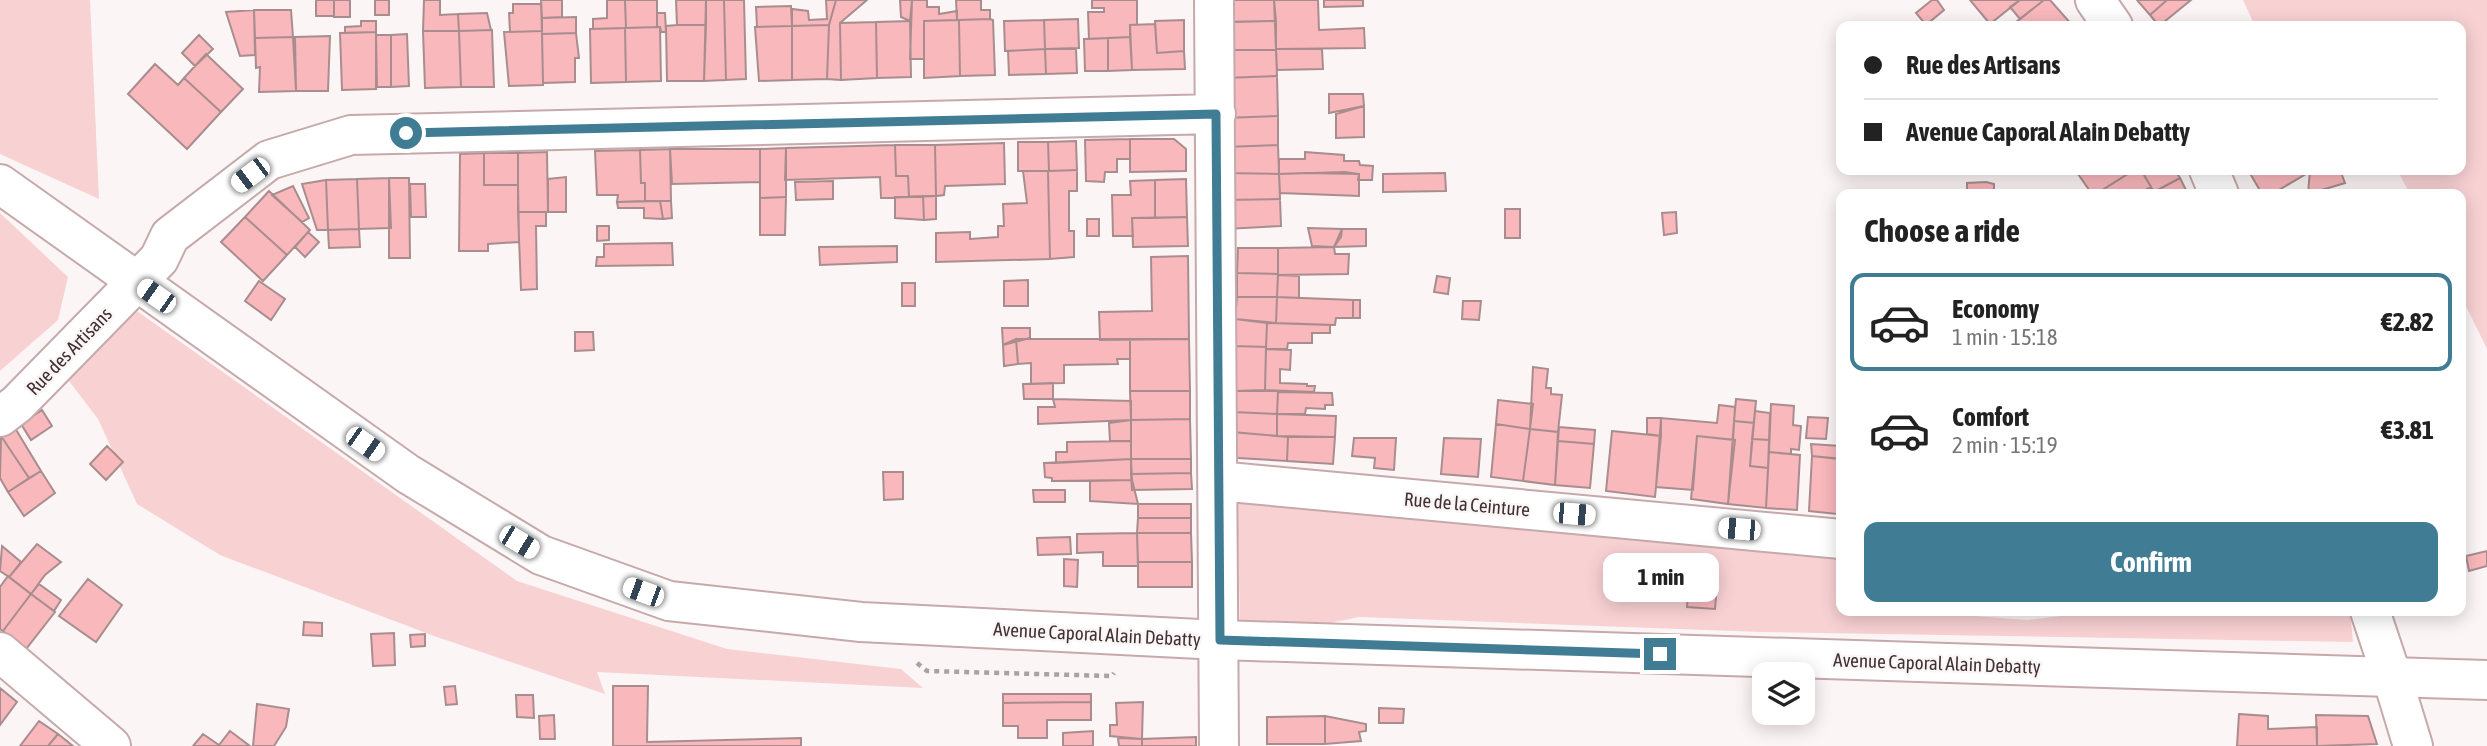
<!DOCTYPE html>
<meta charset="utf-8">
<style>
:root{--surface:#fff;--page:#f2f2f2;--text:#222;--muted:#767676;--line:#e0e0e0;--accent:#407d94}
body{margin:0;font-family:"Asap Condensed",sans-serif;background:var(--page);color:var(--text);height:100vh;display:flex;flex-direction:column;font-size:26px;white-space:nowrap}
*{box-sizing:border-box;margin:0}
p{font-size:23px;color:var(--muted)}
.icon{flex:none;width:38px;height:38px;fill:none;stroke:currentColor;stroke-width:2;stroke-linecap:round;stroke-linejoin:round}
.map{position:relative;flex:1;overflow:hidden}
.panel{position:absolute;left:1836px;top:189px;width:630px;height:427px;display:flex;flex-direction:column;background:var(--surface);border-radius:14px;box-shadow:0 4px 18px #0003}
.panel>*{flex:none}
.top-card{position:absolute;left:1836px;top:21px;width:630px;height:154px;border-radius:14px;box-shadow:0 4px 18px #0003;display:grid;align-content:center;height:154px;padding:0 28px;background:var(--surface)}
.tools{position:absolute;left:1752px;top:662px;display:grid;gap:14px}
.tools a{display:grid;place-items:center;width:63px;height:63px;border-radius:14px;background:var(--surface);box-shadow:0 4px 18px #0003;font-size:35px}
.end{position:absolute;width:32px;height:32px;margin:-16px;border:9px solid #407d94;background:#fff;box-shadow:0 0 0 4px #fff}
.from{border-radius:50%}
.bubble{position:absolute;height:49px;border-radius:14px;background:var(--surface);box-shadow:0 4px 18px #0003;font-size:23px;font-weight:700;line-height:49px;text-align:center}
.car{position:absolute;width:21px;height:42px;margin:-21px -10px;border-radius:9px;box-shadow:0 0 5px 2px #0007;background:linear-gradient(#fff 24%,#345 0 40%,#fff 0 76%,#345 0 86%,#fff 0)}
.top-card b{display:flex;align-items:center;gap:24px;height:66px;font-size:26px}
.top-card b+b{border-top:2px solid var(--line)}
.top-card i{width:18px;height:18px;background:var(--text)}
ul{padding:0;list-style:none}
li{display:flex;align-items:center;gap:21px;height:98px;margin:0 14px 10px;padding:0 14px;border:4px solid transparent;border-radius:14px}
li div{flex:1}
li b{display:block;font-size:26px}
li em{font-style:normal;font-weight:700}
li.active{border-color:var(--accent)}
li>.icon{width:63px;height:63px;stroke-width:1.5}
h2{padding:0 28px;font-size:32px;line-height:84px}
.cta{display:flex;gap:14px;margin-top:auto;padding:14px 28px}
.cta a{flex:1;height:80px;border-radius:14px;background:var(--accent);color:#fff;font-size:28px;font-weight:700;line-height:80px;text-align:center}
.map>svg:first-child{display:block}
</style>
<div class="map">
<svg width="2487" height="746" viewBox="0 0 2487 746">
<rect width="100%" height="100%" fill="#fcf5f6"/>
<path fill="#f8d1d3" d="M0,0H90L99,199L0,154Z
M2243,0H2487V349L2461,296L2460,194H2410L2397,170H2460V26H2255Z
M0,213L68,277L58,320L0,371Z
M120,299L517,581L727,649L901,669L923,688L597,672L605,694L434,636L220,555L137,504L98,419L56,364Z
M1237,500L1841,545V611H1961V615L2027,620L2102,611H2350L2353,642L1761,632L1359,617L1330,623L1240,621Z"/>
<path fill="#f9b8bc" stroke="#a98d8e" stroke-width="2" d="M316,0H334V16H316Z
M334,0H350V17H334Z
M375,0H389V15H375Z
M424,0H440V15L458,14L459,31H423Z
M541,0H562V17L542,18Z
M607,0H625L626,28L593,29V19L607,18Z
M625,0H657V27L626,28Z
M676,0H706V25H677Z
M706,0H724L726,80L704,81Z
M724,0H744L746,79L726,80Z
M826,0H836L829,25L792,26V9L808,11L809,20L827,19Z
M867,0L840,23L841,80L827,79L829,25L836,0Z
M900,0H912L910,21L901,17Z
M912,0H927V7H939V14L957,11V20L924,21V59H910Z
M956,0H981V10H990V19L957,20Z
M1092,0H1137V25H1130V37L1089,39L1088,12H1104V8H1092Z
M1233,0H1274L1276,21L1234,22Z
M1274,0H1318L1319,30L1364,28L1365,48L1276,49Z
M1324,0H1363V6L1324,7Z
M1932,0H1937L1944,10L1926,25L1916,13Z
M1970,0H2020L1990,24Z
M2020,0H2044L2020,19L2010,7Z
M2044,0H2050L2073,26H2011Z
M2137,0H2167L2150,15Z
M2167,0H2191L2159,26L2150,15Z
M513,4H541L542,31L510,32L509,13H513Z
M791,6L792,26L757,27L756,7Z
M254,10L255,55L240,56L226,12Z
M254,10H291L293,37L255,38Z
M487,13L491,30L459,31L458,14Z
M657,13H665L666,32H661L660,27H657Z
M576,17V33L542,34V18Z
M990,19L993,20L995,75L960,76L959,20Z
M1078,19L1079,48L1045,49L1044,20Z
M959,20L960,76L924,78V21Z
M1044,20L1045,49L1005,51L1004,21Z
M1184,20V51L1157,53L1155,21Z
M361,21H376V32L345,33V27L361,26Z
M910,21L911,77L877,78L876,22Z
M1276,21V50H1222L1221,22Z
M876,22L877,78L841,80L840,23Z
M1155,24L1157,53L1184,51L1185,69L1132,70L1130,25Z
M677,25H706L704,81H667L666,26Z
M829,25L827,79L792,80V26Z
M792,26V80L759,81L755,27Z
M660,27L661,81L626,82L625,28Z
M625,28L626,82L591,83L590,29Z
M492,30L494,87H461L459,31Z
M423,31H459L461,87L425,88Z
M542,31L543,85L509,86L504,32Z
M376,32V89L342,90L340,33Z
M576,33L579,58H575V82L543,83L542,34Z
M407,34L409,86L391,87V35Z
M199,35L213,49L195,66L182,53Z
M376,35H391V87H377Z
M330,36L328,91H296L295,37Z
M293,37L296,91L259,92L260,67L256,68L255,38Z
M1130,37L1132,70L1108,71V38Z
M1108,38V71H1085L1084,39Z
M1045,49L1046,74L1009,75L1008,51Z
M1045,49H1076L1077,73L1046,74Z
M1322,49L1323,69L1277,70L1276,49Z
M1222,50H1276L1277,76L1223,78Z
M206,54L243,89L221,112L184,78Z
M155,64L178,85L184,78L221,112L187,149L128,94Z
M1277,76L1278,116L1224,118L1223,78Z
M1329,94H1363L1364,106L1329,113Z
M1364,106V137L1336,138V114Z
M1278,116V145L1225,147L1224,118Z
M1130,139H1174L1186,149V171L1130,172Z
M1130,139V159H1117V172H1105L1104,182L1086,181L1085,140Z
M1076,141L1077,170L1049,171L1048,142Z
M1018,142H1048L1049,171H1018Z
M1004,143L1005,184L945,186L944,195L936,196L935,145Z
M895,145H935L936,196L909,197L908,176H896Z
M895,145L896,176H908L909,197L881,198L880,177L785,180L786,148Z
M1278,145L1279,174L1225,173V147Z
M786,148V197L760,198V149Z
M670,149L671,201H645V183H641L640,150Z
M670,149H760V182L672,184Z
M640,150L641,183H645V201L617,202L618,195H597L595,151Z
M547,152L548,212H518V153Z
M1305,152L1344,155V161H1359L1360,165L1373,166L1372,180H1358L1359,174L1345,172L1279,174V159H1305Z
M484,153H518V185H484Z
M484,153V185H518L519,242L488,244V251H459L460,154Z
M1077,170V191H1069V231H1074V257L1050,259L1048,171Z
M2084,170H2134L2096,194H2092L2078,174Z
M2134,170H2141L2151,187L2138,194H2096Z
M2141,170H2175L2180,178L2154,192Z
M2259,170H2310L2311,171L2272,194H2262L2251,175Z
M2310,170H2340L2345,183L2308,194Z
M1023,171H1048L1050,259L936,262V233L970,232V239L998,237V226H1004L1003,204L1027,203Z
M1225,173L1279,174L1280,199L1225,200Z
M1305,173L1359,174V196L1280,193L1279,174Z
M1445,173L1446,191L1383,192V174Z
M566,177V212H548V179Z
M389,178L391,228L359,229L357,179Z
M389,178H409L410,258H389Z
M2180,178L2188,194H2155L2154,192Z
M357,179L359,229L324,230H328L326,180Z
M1186,179L1187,217L1155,218V180Z
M326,180L328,230H317L302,184Z
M1155,180V218H1132L1133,236H1113L1112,195H1131L1130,181Z
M833,181V199L796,200L795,182Z
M1986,182L1994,184V194H1967V183Z
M410,184H425L426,217H411Z
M293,186L309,218L302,222L272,195Z
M269,191L310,230L287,255L245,217Z
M923,196L924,220L895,218V197Z
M923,196H936V219L924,220Z
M786,197L785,235H760V198Z
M1280,199L1281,226L1226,229L1225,200Z
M660,201L663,219L644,218V208H618L617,202Z
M660,201H671L672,218L663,219Z
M1505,209H1520V238H1505Z
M518,212H546V226H536L537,289L521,290Z
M1676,212L1677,233L1664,235L1662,213Z
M245,217L287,255L263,281L221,242Z
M1187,217L1188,246L1133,247L1132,218Z
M1087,219H1099V236H1087Z
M597,226H609V240L597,241Z
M1308,228L1342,229L1341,237L1334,247L1312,246Z
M359,229L360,247L329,248L328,230Z
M1342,229H1366V246L1334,247Z
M308,232L319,242L305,257L295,247Z
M672,243L673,265L596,266L597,257H604V244Z
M897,246V262L820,265L819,247Z
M1334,247L1335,254H1349L1348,274L1278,275V248Z
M1238,248H1278V274L1237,273Z
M1188,256L1189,339L1100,340L1099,312L1152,311L1151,257Z
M1237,273L1278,274L1277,297H1237Z
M1278,275L1299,276V298L1277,297Z
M1437,276L1450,278L1448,294L1434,292Z
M1028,280V306H1004V281Z
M259,281L285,299L271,320L245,301Z
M902,283H915V306H902Z
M1237,297H1277L1276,323L1235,319Z
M1277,297L1353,300V318H1336L1335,325L1276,323Z
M1353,300H1360V318H1353Z
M1463,301H1481L1479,320L1462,319Z
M1235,319L1267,323L1266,347L1235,346Z
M1267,323L1330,325V333H1312V343H1288L1287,349H1266Z
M1002,328H1030V338L1003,345Z
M575,332H593L594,350L575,351Z
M1016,339L1018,364L1004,366L1003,345Z
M1016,339H1130V359H1117L1118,364L1064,365V383L1031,384V363L1018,364Z
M1130,339H1189L1190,391H1130Z
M1235,346L1266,347L1265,390L1234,391Z
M1266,349L1291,350L1290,370L1280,369V383L1307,384V386H1315L1314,392L1265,390Z
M1533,367L1548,369L1546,388H1551V394L1562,395L1558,432L1530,429Z
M1053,383V399H1024L1023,384Z
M1130,391H1190V419L1131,420Z
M1234,391H1278L1277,414L1233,412Z
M1278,392L1332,393L1333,405H1325V409L1306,408L1305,414H1277Z
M1053,399L1131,401V420L1038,424V407H1055Z
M1736,399L1756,401L1754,423L1734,421Z
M1498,400L1533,404L1530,429L1496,424Z
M1771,404L1794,406L1793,425L1801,426L1799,450L1791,449V454L1769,452Z
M1719,405L1735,407L1733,440L1697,436L1693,490L1656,487L1661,418L1717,423Z
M42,410L52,426L31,440L21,424Z
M1755,411L1770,413L1769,440L1752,439Z
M1233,412L1277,414V436L1232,432Z
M1277,414L1336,416L1335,437L1277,436Z
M1808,417L1828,418L1826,439L1806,438Z
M1647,418H1661V436L1647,434Z
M1190,419L1191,459H1131V420Z
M1131,420V441H1110L1109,423Z
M1734,421L1754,423L1750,466L1768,468L1766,508L1728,504Z
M1496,424L1530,429L1523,481L1491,477Z
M1559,427L1595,430L1594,444L1558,441Z
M15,428L41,471L29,478L1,436Z
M1530,429L1558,432L1555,485L1523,481Z
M1612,431L1661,436L1655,497L1606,491Z
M1232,432L1288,437L1287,461L1238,458L1231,450Z
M1,436L29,478L8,492L0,478Z
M1697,436L1735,440L1728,504L1691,499Z
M1288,437H1335L1333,464L1287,461Z
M1354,438H1396L1394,470L1374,468L1375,458L1352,456Z
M1444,438L1481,439L1478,477L1441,474Z
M1752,439L1769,440L1768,468L1750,466Z
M1131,441V459L1056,463V452H1067V442Z
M1558,441L1594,444L1590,488L1555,485Z
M1811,444L1840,446L1839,459L1812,456Z
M107,446L123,462L106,480L90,464Z
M1769,452L1800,455L1797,510L1766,508Z
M1812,456L1841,459L1837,514L1809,511Z
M1131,459H1191V473L1131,474Z
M1131,459L1132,480L1052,481V478L1045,477L1044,463Z
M1841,459V515L1837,514Z
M41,471L55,493L24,516L8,492Z
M883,472H903V499L884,500Z
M1191,473L1192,489L1132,490L1131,474Z
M1132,480L1138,504L1090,501V481Z
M1033,490H1065V502H1034Z
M1138,504H1191V518H1138Z
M1138,518H1191V533H1137Z
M1137,533H1191L1192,562H1138Z
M1137,533L1138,566H1103V552L1077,553V534Z
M1070,537L1071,554L1038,555L1037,538Z
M37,544L61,562L45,575L31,594L9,577Z
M2,546L21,562L9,577L0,571Z
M2487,551V566L2469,571L2466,556Z
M1064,559L1078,560L1077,587L1064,586Z
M1138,562H1192V587H1138Z
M8,576L31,594L3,631L0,629V587Z
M88,579L122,605L96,642L59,616Z
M39,584L61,600L54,611L31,594Z
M31,594L55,612L26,649L3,631Z
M1688,594L1716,597L1715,609L1687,607Z
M304,622L322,623V636L303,635Z
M394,633L395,665L373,666L371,634Z
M425,634V646L411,647L410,635Z
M455,686L457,704L446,705L444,687Z
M613,686H648L647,742L801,738V746H613Z
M0,688L17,702L0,725Z
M1003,694H1091V702L1003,703Z
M516,695H533L534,718L517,717Z
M1091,702V720H1047V738H1018V726H1003V703Z
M1143,702L1142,739L1110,736V725H1117L1116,703Z
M257,704L289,709L286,727L274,746H253Z
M1379,708L1404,709L1403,723H1379Z
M2239,714L2268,716V729L2317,727V746H2237Z
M554,715L555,739H540L539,716Z
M2316,715L2368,716L2377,744L2317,746Z
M1325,716V744H1267V717Z
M1325,716L1366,724V731L1359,732L1361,741L1325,744Z
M39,721L58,734L48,746H20Z
M230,731L250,746H193L203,734L219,745Z
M1093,731V746H1063V733Z
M58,734L73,746H48Z
M1196,737V746H1142V739Z
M1118,738L1142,739V746H1119Z"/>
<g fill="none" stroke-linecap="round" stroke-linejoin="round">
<defs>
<path id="minor" d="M1214,0L1219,746
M0,417L17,404L159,259L170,236L269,160L351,135L1216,114
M1218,481L1841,539
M0,652L111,746
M2392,677L2413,746"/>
<path id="tertiary" d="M2095,0L2113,26
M2209,170L2219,194
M2370,611L2392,677"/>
<path id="secondary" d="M0,184L408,474L541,555L669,601L861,622L1220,640L2487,680"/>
</defs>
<use href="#minor" stroke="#c6a9ab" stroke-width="42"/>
<use href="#tertiary" stroke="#c6a9ab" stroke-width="42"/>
<use href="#secondary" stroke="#c6a9ab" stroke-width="42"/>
<path stroke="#aaa1a2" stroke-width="4.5" stroke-dasharray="5 5" stroke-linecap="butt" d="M917,663L927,671L1112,676L1114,673"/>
<use href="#minor" stroke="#fff" stroke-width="38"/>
<use href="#tertiary" stroke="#fff" stroke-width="38"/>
<use href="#secondary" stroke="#fff" stroke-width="38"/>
</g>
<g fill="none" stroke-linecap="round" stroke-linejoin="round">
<path stroke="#407d94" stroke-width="9" d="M406,133L1216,114L1220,640L1660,654"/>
</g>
<g text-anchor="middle" stroke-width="5" stroke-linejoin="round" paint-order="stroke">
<g font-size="19" fill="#3d3132" stroke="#fcf5f6">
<text transform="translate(69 351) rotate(-46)" y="7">Rue des Artisans</text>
<text transform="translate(1467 504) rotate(5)" y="7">Rue de la Ceinture</text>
<text transform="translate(1097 634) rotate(3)" y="7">Avenue Caporal Alain Debatty</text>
<text transform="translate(1937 663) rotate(2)" y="7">Avenue Caporal Alain Debatty</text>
</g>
</g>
</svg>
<div class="tools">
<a><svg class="icon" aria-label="layers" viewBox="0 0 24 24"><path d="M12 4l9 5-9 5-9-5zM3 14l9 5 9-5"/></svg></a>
</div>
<i class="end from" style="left:406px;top:133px"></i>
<i class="end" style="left:1660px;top:654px"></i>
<div class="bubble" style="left:1603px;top:553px;width:116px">1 min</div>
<i class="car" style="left:250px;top:175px;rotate:233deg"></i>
<i class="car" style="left:156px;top:296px;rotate:305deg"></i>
<i class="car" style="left:365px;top:444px;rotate:125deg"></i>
<i class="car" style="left:1574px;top:514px;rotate:95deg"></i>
<i class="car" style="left:1739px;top:529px;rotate:275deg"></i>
<i class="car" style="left:519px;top:542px;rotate:121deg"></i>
<i class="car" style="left:643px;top:592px;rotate:290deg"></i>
<div class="top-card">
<b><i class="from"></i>Rue des Artisans</b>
<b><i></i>Avenue Caporal Alain Debatty</b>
</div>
<section class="panel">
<h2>Choose a ride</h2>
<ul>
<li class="active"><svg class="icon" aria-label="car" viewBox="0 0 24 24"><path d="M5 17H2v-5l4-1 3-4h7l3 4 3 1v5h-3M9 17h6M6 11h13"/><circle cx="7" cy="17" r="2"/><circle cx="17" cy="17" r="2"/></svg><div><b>Economy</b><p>1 min · 15:18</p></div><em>€2.82</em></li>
<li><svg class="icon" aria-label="car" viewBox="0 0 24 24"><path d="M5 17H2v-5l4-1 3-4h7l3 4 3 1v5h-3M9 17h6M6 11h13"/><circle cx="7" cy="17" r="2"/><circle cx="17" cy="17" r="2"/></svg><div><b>Comfort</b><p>2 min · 15:19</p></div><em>€3.81</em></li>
</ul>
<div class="cta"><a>Confirm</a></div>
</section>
</div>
